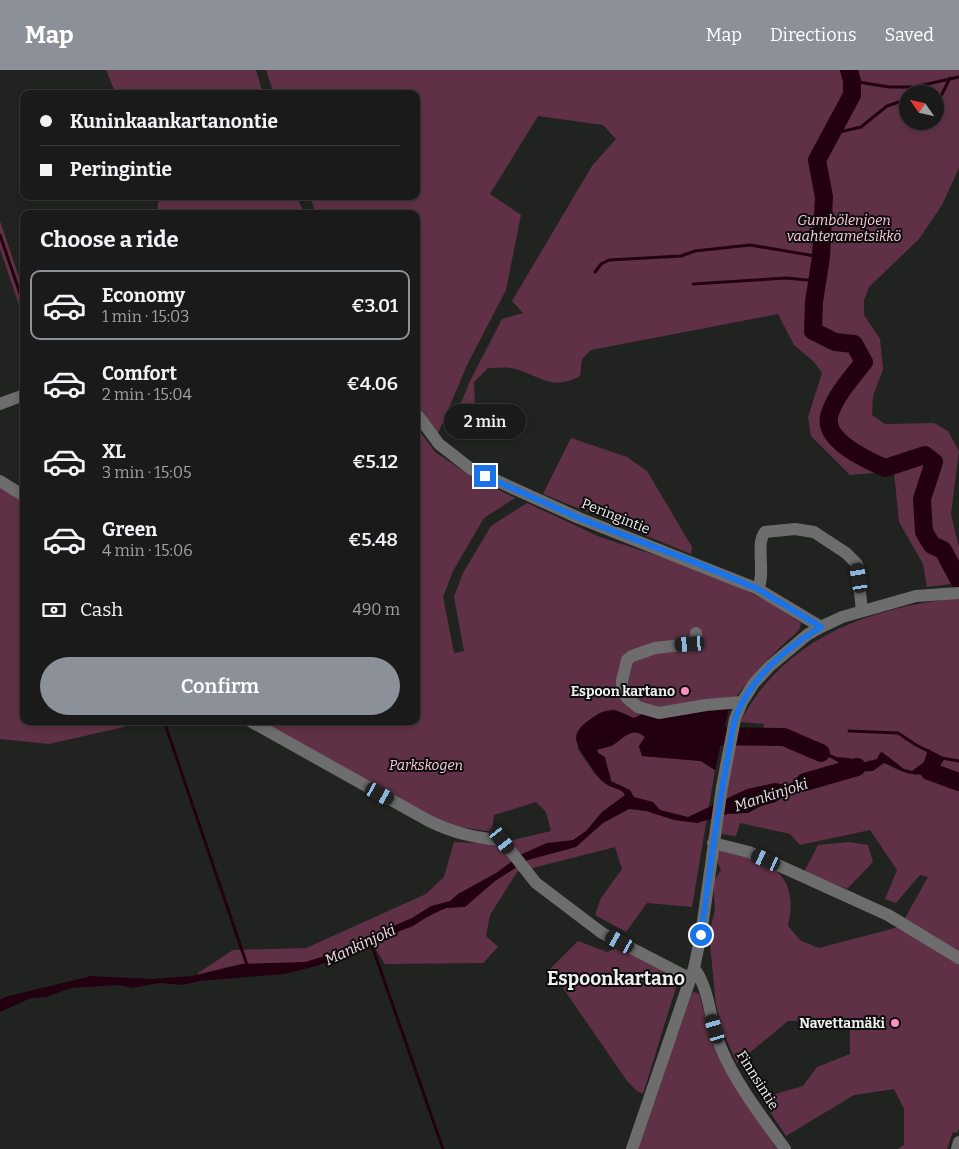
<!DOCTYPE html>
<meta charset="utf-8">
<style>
:root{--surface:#191a19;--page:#222322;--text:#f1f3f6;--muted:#9fa1a2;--line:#373838;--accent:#8c9099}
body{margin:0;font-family:Bitter,serif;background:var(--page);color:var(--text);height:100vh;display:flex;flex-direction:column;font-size:19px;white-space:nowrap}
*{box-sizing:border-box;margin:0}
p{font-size:16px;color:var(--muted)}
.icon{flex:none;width:28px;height:28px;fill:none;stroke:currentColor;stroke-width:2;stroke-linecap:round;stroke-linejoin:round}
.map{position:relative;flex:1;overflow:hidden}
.side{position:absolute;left:20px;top:140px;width:400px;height:515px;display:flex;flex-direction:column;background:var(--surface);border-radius:10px;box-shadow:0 2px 8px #0003,0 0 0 1px var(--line)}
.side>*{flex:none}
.hud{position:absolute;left:20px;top:20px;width:400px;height:110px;border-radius:10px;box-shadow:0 2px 8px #0003,0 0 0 1px var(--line);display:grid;align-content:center;height:110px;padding:0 20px;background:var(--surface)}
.needle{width:32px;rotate:304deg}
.fabs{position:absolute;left:899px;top:15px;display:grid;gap:10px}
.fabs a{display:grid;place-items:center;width:45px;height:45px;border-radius:50%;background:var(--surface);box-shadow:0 2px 8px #0003,0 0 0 1px var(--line);font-size:25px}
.end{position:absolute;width:22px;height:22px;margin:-11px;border:6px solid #1a73e8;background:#fff;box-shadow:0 0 0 2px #fff}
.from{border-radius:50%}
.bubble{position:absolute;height:35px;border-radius:18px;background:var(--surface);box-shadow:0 2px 8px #0003,0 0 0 1px var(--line);font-size:16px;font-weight:600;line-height:35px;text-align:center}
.car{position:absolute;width:15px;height:30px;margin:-15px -8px;border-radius:6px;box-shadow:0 0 4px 1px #0007;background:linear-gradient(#222 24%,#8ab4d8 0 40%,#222 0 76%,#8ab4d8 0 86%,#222 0)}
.hud b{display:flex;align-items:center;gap:18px;height:48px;font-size:19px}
.hud b+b{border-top:1px solid var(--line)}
.hud i{width:12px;height:12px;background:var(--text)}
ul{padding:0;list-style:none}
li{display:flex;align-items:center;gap:15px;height:70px;margin:0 10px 8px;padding:0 10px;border:2px solid transparent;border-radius:10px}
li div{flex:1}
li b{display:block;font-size:19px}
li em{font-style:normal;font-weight:600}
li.current{border-color:var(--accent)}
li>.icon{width:45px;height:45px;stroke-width:1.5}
h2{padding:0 20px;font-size:22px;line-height:60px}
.pay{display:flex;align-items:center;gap:12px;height:55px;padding:0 20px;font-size:19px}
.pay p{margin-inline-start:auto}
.primary-button{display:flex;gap:10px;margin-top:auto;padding:10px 20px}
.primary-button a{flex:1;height:58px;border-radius:30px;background:var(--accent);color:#fff;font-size:20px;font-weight:600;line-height:58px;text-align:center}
header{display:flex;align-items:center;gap:30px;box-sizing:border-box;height:70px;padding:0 25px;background:var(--accent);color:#fff}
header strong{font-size:24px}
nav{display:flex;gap:28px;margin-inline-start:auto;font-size:18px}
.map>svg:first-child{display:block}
</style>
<header>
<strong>Map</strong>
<nav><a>Map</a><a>Directions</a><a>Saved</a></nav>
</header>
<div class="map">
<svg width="959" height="1079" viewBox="0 0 959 1079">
<rect width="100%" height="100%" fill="#212321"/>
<path fill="#603146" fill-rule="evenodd" d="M106,0H256L263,24H116Z
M266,0H959V98L942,135L919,169L869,217L864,230V245L880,269L883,299L873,326L872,345L885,354L934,353L948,361L959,381L951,444L959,477V513L927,517L923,494L899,452L894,401L850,405L811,366L808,347L822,303L814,292L794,275L778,244L591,280L582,289L580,306C551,322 540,305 512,298C505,297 496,298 488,298L474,312L475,338H459L470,311L502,249L523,243L512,231L592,96L616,69L603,55L538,46L490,124L521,145L506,220L467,295L437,366L416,330V144H316L310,126H416V24H274ZM908,24H935V51H908Z
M159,126H296L305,144H157Z
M0,151L24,222V250L0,179Z
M416,356L435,382L471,406L515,428L484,448L453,501L443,527L454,583L464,581L454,527L463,503L491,456L527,433L600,467L710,503L769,532L801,553C800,561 793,566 787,571C764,592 745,612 729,638L634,648L613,639L577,678L595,704L610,713L611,706L597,680C602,678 609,677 613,675C624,668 632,656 645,667L639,676L642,686L701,691L715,700L692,837L647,833L626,862L595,845L601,828L622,799L615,777L517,802L490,845L486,866L498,877L483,893L385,894L370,870L303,896L198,910V903L233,880L306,878L426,824L444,807L454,772L496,774L551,761L546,742L536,732L494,745L492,762L460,757L431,747L256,651H416Z
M571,368L627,387L647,401L692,477L691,484L543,424Z
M0,413L24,430V590L19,595L24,601V651H123L124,657L49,674L0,669Z
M959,528V1058L957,1063L953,1062L947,1079H898L904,1075V1039L894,1019L854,1025L786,1066L761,1028L803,1016L817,997L850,984V949L788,951L737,993L724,964L716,935L709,864L715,840L713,812L721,800L715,787L717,778C764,789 801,799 788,856L801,871L819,878L895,858L904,850L928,807L920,805L896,833L885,829L897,800L870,760L800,775L790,764L740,753L736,766L721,764L732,681L739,672L762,674L764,654L740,652C784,568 870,537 959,528Z
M849,772L868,775L873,792L847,819L804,802L818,775Z
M578,871L607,882L619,877L673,906L678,911L643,1024L637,1021L627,1011L550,899Z
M695,922L699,924L713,976L777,1079H637L692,923Z"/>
<path fill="#230010" d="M729,638L715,700L701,691L642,686L639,676L645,667C632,656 624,668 613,675C609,677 602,678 597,680L598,683L605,687L611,711L630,720L634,727L653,732L660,740L688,747L747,719L775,713L787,715L816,701L829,706L842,696C832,683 800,681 785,674L787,671L808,675L837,687L849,688L861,693L877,689L880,683L882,682L904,699L912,701L924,692L928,679L945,688L940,696L941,701L951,704V711C936,702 922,707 907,703C899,701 892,696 884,693L873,701L852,702L813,714L799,721L787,722L776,732L761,736L748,743L728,744L697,753L674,750L646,741L629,739L603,753L576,777L528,790L495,811L465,837L446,838L427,847L413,856L348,881L331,891L316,896L285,904L199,911L183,915L159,913L132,918L118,915L71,918L46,927L31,928L0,942V930L5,927L91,906L153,909L192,906L241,894L305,892L322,887L412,848L431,836L450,831L458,824L496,803L522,784L547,773L573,770L586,761L602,742L625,725C622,718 612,719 606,714C598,709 594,701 589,693C571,668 570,662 598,644C612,636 620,642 634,648L642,644Z"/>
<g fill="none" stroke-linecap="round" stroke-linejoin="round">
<path stroke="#230010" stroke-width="3" d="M852,11L889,17H914L959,7
M935,27L941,26L950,8
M831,64L861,57L887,36L908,29
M0,165L24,235
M595,202L601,194L609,190L681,186L695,181L750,175L821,187
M693,214L786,208L818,211
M164,651L247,895
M849,661L898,663L916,675L930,682
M942,688L959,691
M370,870L443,1079"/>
<path stroke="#230010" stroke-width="18" d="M849,0L852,11V25L817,90L824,127L821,187L814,232L813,261L835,272L854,274L864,292C852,307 836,325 830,343C820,370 867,390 885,398L925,385L934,392L922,429L924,462L932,475L943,480L959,510
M700,666L784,667L821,683
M929,701L959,712
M805,712L857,697"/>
<path stroke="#6c6d6c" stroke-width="12" d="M0,334L24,325
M416,343L439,374L471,399L579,448L758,519L821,557
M0,411L24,426
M758,519C766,502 755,474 765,462L795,459L814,462L846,483L857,494L862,541
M696,563V569L690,574L655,578L632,586L627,590L622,611V620L627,628L638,637L659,643L706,635L742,632
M250,651L429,751C454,763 475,768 502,770L536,813L602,863L691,909
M713,773L749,782L888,845L959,888
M694,898C711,921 709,952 721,978C736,1014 762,1047 785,1079
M632,1079L694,898L701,865L722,717L735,649L742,632L754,613L770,596L807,565L821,557L842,547L916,526L959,523
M957,1079L959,1072"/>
</g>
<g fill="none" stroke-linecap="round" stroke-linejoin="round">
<path stroke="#1a73e8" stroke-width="6" d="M485,406L579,448L694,492L758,519L821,557C791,575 759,601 742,633C732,650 731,672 727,691C716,749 709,807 701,865"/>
</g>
<g fill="#fd8ec0" stroke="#0b0c0b" stroke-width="2">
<circle cx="685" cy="621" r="5"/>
<circle cx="895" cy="953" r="5"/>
</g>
<g text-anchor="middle" stroke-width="4" stroke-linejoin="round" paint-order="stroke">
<g font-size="14" font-style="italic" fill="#ffcadf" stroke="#0b0c0b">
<text x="844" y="155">Gumbölenjoen<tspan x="844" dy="16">vaahterametsikkö</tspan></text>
<text x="426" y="700">Parkskogen</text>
</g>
<g font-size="14" fill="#eeefee" stroke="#0b0c0b">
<text transform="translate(616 446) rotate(22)" y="5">Peringintie</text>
<text transform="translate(758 1010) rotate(58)" y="5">Finnsintie</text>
</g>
<g font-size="14" font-weight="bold" fill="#eeefee" stroke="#0b0c0b" text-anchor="end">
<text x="675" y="626">Espoon kartano</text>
<text x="885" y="958">Navettamäki</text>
</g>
<g font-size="15" font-style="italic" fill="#fbd7e4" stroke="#0b0c0b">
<text transform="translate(771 725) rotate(-18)" y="5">Mankinjoki</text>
<text transform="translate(360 875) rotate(-25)" y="5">Mankinjoki</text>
</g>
<g font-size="19" font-weight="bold" fill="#eeefee" stroke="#0b0c0b">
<text x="616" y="915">Espoonkartano</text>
</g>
</g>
</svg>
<div class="fabs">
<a><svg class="needle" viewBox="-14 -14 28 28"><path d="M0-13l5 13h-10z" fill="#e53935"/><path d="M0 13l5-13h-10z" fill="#9fa1a2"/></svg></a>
</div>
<i class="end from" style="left:701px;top:865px"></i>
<i class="end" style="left:485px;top:406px"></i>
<div class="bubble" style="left:444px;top:334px;width:82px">2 min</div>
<i class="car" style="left:859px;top:508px;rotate:351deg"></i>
<i class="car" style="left:690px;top:574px;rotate:266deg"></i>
<i class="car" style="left:380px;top:724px;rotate:119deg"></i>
<i class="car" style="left:502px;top:770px;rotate:142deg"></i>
<i class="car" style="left:766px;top:790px;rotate:295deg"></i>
<i class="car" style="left:620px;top:872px;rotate:299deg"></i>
<i class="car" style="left:715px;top:959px;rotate:343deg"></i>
<div class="hud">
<b><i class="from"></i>Kuninkaankartanontie</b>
<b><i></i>Peringintie</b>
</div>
<section class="side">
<h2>Choose a ride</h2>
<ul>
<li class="current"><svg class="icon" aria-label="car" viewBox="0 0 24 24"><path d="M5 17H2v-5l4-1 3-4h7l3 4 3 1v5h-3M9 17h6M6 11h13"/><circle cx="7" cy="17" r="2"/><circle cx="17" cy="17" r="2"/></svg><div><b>Economy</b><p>1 min · 15:03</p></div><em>€3.01</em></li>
<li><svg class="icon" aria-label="car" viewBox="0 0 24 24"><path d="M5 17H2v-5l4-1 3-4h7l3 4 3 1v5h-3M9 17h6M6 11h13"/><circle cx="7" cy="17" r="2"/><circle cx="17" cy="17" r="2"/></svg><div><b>Comfort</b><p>2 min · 15:04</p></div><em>€4.06</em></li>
<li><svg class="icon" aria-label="car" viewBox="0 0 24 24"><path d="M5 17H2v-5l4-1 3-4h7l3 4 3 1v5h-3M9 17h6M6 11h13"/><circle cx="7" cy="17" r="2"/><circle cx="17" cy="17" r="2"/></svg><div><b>XL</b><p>3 min · 15:05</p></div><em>€5.12</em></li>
<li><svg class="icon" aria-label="car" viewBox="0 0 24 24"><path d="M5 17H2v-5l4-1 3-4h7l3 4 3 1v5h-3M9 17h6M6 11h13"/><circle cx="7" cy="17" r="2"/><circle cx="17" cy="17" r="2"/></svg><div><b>Green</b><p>4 min · 15:06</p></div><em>€5.48</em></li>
</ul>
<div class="pay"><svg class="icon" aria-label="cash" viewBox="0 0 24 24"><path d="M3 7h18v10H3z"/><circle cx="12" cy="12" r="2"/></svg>Cash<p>490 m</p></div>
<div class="primary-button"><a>Confirm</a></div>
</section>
</div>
